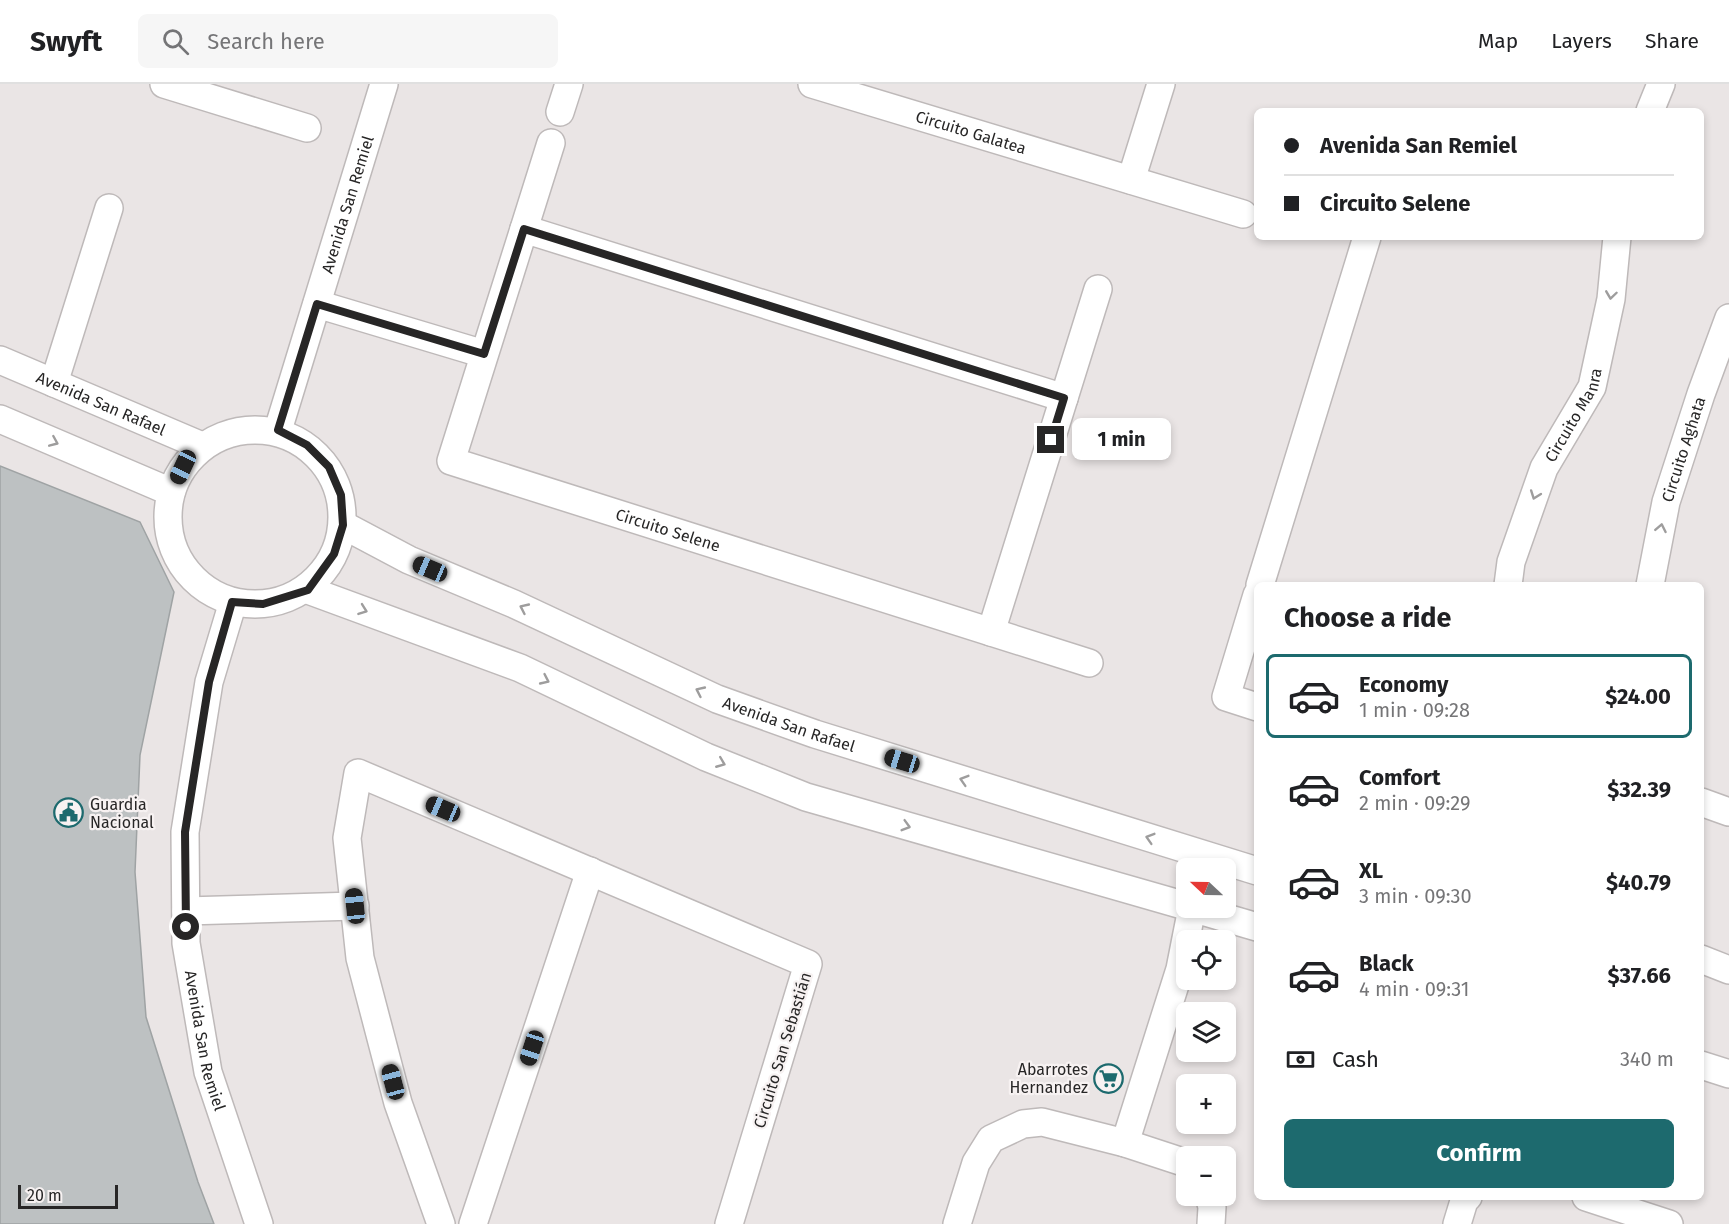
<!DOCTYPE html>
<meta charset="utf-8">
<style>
:root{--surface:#fff;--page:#f6f6f6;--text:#202124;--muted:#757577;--line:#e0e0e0;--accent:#1d6a6e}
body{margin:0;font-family:"Fira Sans",sans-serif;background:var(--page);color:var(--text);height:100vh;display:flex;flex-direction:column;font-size:22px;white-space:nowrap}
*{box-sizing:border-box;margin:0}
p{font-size:20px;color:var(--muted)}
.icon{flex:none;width:33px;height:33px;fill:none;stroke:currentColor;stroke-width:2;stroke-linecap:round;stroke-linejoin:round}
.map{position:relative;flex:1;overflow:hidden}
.drawer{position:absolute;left:1254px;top:498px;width:450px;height:618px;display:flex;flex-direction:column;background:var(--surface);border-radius:9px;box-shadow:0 3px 9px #0003}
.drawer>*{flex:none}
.top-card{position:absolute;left:1254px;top:24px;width:450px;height:132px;border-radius:9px;box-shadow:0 3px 9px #0003;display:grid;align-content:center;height:132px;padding:0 30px;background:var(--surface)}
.needle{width:39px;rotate:292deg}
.tools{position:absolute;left:1176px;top:774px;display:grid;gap:12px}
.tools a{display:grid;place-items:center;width:60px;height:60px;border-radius:9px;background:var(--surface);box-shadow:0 3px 9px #0003;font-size:30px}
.scale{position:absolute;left:18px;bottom:15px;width:100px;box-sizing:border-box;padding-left:6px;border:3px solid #272626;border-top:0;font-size:16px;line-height:21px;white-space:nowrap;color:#272626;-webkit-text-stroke:4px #f7f2f2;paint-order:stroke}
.end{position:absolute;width:27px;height:27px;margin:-14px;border:8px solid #272626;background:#fff;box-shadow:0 0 0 3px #fff}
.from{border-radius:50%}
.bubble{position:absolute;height:42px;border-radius:9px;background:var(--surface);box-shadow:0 3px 9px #0003;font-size:20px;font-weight:700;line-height:42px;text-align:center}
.car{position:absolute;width:18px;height:36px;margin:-18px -9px;border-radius:8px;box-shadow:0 0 4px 2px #0007;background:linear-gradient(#222 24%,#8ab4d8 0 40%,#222 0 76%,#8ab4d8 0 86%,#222 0)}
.top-card b{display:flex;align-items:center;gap:21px;height:57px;font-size:22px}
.top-card b+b{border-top:2px solid var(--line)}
.top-card i{width:15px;height:15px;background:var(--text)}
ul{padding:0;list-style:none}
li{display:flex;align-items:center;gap:18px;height:84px;margin:0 12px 9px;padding:0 18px;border:3px solid transparent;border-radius:9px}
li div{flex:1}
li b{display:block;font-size:22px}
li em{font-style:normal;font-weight:700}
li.selected{border-color:var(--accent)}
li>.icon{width:54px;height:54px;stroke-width:1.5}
h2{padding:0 30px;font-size:27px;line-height:72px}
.pay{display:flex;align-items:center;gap:15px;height:66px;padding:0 30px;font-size:22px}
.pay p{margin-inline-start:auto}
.action{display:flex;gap:12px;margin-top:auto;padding:12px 30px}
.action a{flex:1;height:69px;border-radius:9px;background:var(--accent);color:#fff;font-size:24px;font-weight:700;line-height:69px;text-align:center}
header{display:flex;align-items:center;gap:36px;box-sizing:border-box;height:84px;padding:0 30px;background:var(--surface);border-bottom:2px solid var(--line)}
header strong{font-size:28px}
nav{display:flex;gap:33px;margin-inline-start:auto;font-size:21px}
.search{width:420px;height:54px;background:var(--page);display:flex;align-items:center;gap:15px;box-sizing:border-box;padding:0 21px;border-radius:9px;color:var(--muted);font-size:22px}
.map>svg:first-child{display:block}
</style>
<header>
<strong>Swyft</strong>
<div class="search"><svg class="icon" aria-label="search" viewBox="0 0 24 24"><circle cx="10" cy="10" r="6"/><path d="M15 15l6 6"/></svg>Search here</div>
<nav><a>Map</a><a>Layers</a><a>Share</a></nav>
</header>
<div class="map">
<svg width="1729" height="1140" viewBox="0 0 1729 1140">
<rect width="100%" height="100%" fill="#eae5e5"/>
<path fill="#bdc1c2" stroke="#9fa3a4" stroke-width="1.5" d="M0,382L140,438L174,508L140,671L135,788L146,933L198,1098L214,1140H0Z"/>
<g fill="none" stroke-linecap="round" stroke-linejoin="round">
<defs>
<g id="minor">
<path d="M164,0L307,44"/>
<path id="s1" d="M812,0L1243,130"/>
<path d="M1650,27L1661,0"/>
<path d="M560,28L569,0"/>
<path id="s2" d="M551,59L451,377L1089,579"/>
<path d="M1131,96L1161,0"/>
<path d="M524,145L1064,314"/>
<path d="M317,220L484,270"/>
<path id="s3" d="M0,276L202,362"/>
<path d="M54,299L109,124"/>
<path d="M0,335L171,408"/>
<circle cx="255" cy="433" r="87"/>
<path id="s4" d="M278,346L384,0"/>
<path id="s5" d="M343,441L409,476L514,520L717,615L815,650L1257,787"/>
<path d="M1260,501L1367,153"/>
<path id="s6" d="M1508,501L1511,478L1544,384L1592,303L1611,215L1617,153"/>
<path id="s7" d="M1650,501L1666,418L1701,310L1729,234"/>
<path d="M308,506L520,584L706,673L806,713L1186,822"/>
<path d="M1257,511L1226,613L1257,623"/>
<path id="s8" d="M233,518L209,598L185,748L186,859L208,988L259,1140"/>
<path d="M991,548L1098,205"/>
<path d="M1701,718L1729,728"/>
<path d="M1192,824L1257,843"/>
<path d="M186,827L355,822"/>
<path d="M1701,875L1729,886"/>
<path d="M1701,981L1729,990"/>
<path d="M1125,1059L1180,885L1192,824"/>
<path d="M1209,1112L1212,1123L1211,1140"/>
<path d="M1586,1113L1669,1140"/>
<path d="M441,1140L398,1019L360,874L347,754L358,689L808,880L729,1140"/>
<path d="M473,1140L590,787"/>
<path d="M957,1140L976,1079L991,1055L1023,1040L1042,1038L1125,1059L1186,1079"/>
<path d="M1457,1140L1464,1117L1468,1113"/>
</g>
</defs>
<use href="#minor" stroke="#beb9b9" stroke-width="30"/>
<use href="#minor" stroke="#fff" stroke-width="27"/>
</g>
<defs><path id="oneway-chevron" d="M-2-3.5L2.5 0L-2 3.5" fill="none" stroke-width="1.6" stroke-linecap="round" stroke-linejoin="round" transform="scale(1.5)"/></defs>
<g stroke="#9e9d9d">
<use href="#oneway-chevron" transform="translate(1611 211) rotate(98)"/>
<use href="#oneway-chevron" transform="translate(54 358) rotate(23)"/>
<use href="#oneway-chevron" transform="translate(1535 411) rotate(110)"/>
<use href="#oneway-chevron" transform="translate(1661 444) rotate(-79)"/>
<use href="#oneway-chevron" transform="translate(524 524) rotate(-155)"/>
<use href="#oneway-chevron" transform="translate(363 526) rotate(20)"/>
<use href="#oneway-chevron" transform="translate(545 596) rotate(25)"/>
<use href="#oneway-chevron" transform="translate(700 607) rotate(-155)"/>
<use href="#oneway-chevron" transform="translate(721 679) rotate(22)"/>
<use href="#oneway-chevron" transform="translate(964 696) rotate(-163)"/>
<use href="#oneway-chevron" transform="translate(906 742) rotate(16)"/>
<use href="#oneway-chevron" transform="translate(1150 754) rotate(-163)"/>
</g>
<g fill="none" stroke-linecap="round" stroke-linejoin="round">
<path stroke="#272626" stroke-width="8" d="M186,843L185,748L209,598L232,518L263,520L308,506L334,470L343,441L341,411L329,383L307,361L278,346L317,220L484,270L524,145L1064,314L1051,356"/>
</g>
<defs>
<symbol id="civic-ring" viewBox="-11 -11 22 22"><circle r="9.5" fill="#f7f2f2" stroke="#1d6a6e" stroke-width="1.5"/><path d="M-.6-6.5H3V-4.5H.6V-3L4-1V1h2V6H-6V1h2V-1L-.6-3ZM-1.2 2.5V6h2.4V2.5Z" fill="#1d6a6e"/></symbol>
<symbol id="supermarket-ring" viewBox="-11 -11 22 22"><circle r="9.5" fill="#f7f2f2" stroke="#1d6a6e" stroke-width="1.5"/><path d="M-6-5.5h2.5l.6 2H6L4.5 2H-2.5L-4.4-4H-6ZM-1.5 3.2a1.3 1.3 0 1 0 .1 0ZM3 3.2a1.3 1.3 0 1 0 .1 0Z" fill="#1d6a6e"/></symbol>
</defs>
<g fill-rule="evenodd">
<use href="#civic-ring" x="52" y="712" width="33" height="33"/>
<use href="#supermarket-ring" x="1092" y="978" width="33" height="33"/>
</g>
<g text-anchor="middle" stroke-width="4.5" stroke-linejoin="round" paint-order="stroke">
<g font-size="16" fill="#272626" stroke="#f7f2f2">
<text dy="6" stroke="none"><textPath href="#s1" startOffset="166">Circuito Galatea</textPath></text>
<text dy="6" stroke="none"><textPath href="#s4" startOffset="236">Avenida San Remiel</textPath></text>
<text dy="6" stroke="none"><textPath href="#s3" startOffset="110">Avenida San Rafael</textPath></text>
<text dy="6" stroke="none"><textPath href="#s6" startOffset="184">Circuito Manra</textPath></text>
<text dy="6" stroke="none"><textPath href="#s7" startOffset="140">Circuito Aghata</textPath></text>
<text dy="6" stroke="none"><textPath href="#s2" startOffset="561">Circuito Selene</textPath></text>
<text dy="6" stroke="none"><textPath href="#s5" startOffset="489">Avenida San Rafael</textPath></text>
<text dy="6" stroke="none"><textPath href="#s8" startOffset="446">Avenida San Remiel</textPath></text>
<text transform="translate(782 966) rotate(-73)" y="6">Circuito San Sebastián</text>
</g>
<g font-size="16" fill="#272626" stroke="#f7f2f2" text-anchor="start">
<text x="90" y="726">Guardia<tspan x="90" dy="18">Nacional</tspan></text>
<text x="1088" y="991" text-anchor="end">Abarrotes<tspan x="1088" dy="18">Hernandez</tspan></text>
</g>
</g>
</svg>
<div class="tools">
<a><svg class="needle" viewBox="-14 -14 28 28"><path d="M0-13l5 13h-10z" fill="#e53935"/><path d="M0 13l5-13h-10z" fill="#757577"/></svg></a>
<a><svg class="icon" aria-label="locate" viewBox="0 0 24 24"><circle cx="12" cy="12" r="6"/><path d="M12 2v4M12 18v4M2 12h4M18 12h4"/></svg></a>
<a><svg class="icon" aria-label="layers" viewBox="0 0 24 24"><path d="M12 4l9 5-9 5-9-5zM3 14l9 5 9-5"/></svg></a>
<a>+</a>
<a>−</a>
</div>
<div class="scale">20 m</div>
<i class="end from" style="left:186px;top:843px"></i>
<i class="end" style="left:1051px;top:356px"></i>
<div class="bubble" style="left:1072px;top:334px;width:99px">1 min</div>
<i class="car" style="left:183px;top:383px;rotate:205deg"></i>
<i class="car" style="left:430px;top:485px;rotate:293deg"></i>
<i class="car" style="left:902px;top:677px;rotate:287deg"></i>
<i class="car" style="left:443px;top:725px;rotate:293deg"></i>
<i class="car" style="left:355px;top:822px;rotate:354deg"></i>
<i class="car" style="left:532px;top:964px;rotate:198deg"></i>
<i class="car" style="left:393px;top:998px;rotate:345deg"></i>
<div class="top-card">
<b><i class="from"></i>Avenida San Remiel</b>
<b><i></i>Circuito Selene</b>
</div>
<section class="drawer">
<h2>Choose a ride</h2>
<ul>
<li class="selected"><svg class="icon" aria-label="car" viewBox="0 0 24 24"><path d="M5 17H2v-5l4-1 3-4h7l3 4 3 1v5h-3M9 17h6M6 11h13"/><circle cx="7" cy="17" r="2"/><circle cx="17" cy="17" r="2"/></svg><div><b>Economy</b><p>1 min · 09:28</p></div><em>$24.00</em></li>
<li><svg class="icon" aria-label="car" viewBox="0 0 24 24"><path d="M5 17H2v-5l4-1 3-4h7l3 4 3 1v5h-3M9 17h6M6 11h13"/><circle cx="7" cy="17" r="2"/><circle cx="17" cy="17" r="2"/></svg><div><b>Comfort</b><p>2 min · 09:29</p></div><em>$32.39</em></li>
<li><svg class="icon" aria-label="car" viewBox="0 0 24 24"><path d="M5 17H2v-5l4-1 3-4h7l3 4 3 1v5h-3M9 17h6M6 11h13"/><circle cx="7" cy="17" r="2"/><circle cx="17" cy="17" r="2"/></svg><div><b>XL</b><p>3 min · 09:30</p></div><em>$40.79</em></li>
<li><svg class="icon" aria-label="car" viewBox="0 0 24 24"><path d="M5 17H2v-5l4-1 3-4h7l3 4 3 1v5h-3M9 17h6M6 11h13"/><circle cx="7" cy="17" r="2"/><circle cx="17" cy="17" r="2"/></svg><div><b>Black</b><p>4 min · 09:31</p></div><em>$37.66</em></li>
</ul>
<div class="pay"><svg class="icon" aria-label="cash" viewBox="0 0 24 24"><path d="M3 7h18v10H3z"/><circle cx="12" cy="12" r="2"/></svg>Cash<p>340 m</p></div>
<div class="action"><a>Confirm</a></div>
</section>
</div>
